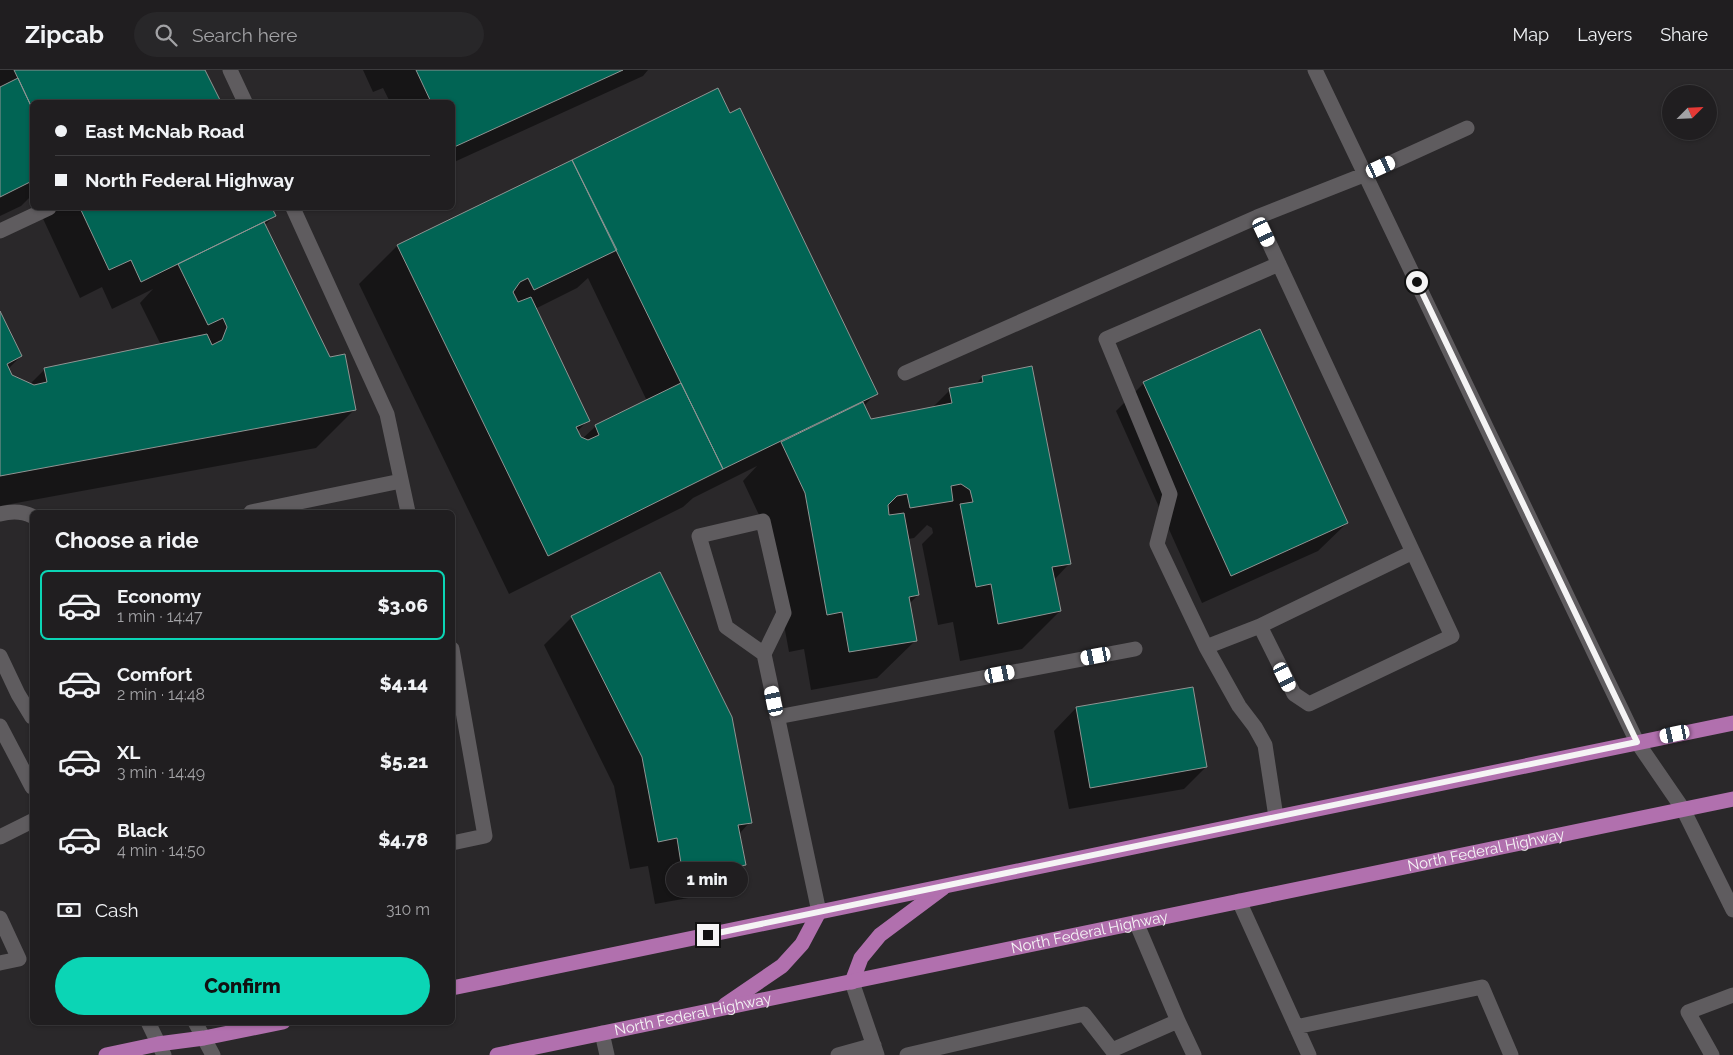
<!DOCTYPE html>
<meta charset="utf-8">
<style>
:root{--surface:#201e20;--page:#282729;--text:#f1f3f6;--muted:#a2a2a5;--line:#3d3c3e;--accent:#0bd5b5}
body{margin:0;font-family:Raleway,sans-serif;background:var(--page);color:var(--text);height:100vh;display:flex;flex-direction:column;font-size:19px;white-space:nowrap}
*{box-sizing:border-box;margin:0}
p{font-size:16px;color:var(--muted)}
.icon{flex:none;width:28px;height:28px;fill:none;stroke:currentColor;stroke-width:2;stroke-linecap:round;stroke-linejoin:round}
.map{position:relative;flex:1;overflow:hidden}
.drawer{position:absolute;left:30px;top:440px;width:425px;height:515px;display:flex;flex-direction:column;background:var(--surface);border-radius:8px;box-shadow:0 1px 4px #0004,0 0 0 1px var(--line)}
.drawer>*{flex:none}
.top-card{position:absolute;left:30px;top:30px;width:425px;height:110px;border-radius:8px;box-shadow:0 1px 4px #0004,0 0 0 1px var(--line);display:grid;align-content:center;height:110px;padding:0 25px;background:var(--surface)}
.needle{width:32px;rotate:66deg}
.fabs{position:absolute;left:1662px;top:15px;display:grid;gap:10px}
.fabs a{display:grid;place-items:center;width:55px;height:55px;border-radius:50%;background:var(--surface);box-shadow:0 1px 4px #0004,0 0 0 1px var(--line);font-size:25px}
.end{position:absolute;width:22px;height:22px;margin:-11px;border:6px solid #f5f4f5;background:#111;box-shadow:0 0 0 2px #111}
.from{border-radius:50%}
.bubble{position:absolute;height:35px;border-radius:18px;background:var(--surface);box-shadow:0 1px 4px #0004,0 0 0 1px var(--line);font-size:16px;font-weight:800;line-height:35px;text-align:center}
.car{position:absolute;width:15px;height:30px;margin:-15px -8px;border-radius:6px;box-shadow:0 0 4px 1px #0007;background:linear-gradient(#fff 24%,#345 0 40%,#fff 0 76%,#345 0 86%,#fff 0)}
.top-card b{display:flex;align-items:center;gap:18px;height:48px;font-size:19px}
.top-card b+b{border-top:1px solid var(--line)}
.top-card i{width:12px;height:12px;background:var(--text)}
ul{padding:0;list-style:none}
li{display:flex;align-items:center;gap:15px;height:70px;margin:0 10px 8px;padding:0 15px;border:2px solid transparent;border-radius:8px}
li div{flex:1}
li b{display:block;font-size:19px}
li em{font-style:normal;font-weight:800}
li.selected{border-color:var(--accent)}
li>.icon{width:45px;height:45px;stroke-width:1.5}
h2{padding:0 25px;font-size:22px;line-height:60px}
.pay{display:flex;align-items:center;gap:12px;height:55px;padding:0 25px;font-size:19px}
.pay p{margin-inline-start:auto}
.cta{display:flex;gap:10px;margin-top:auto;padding:10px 25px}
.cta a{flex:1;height:58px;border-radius:30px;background:var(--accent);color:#111;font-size:20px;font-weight:800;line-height:58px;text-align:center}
header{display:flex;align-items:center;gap:30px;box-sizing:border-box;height:70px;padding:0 25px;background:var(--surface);border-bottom:1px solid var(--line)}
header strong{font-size:24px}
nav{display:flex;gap:28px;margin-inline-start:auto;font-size:18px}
.search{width:350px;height:45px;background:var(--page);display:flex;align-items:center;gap:12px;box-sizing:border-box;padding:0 18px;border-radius:28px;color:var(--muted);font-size:19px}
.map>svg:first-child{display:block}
</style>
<header>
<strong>Zipcab</strong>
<div class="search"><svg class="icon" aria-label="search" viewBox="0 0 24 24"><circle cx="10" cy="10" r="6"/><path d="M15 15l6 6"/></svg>Search here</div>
<nav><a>Map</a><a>Layers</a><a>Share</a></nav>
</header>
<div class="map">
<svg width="1733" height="985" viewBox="0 0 1733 985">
<rect width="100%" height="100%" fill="#2a282a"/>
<path fill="#0007" fill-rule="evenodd" d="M0,0H204L219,32H32V126V125L21,136L0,146Z
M363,0H648L643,6L452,93V32H390L383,18L373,22Z
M718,20L876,323L864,336L870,350L931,339L950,320L975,315L982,307L1069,494L1054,510L1060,541L1022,579L960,591L953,552L938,555L922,474L933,463L932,458L927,455L914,468L908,469L918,525L909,534L916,570L877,608L811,620L804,579L789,582L767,462L743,411L757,396L693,428L683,437L509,524L359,214L397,176ZM588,208L647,331L596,356L582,369L577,362L588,350L535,239L577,218Z
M38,138H270L274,146L264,156L354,340L316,378L0,436V244L21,286L8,299L11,306L30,314L45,299L161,275L140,233L153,219L112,239L102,217L80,228Z
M1144,313L1347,453L1318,481L1202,533L1116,341Z
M572,547L750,752L739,764L744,794L716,823L655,834L648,796L630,799L614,716L544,575Z
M1076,638L1206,697L1184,719L1069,739L1054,661Z"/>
<path fill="#016454" stroke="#909493" d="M14,0H205L221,32H32V38Z
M416,0H623L452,78V32H431Z
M18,8L32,38V111L0,127V17Z
M718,18L730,43L740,38L878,324L723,399L572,90Z
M572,90L617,180L534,220L528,208L520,212L513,222L518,232L531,227L590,351L576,357L581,367L588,370L599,365L595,355L681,313L723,399L548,486L397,175Z
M80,138H272L276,146L141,212L131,190L109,200Z
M264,152L330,287L345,284L356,340L0,406V241L22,286L7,294L12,305L34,315L47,312L44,298L207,264L212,275L222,270L227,257L223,248L208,255L178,194Z
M1260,259L1348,453L1231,506L1143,312Z
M1032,296L1071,494L1052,497L1061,541L998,554L991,514L976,517L960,434L973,432L970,420L961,414L951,416L953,431L910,438L907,424L897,426L888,435L889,445L904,443L919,525L909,527L917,571L849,582L842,542L827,545L805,423L781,372L863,332L871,349L952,333L949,318L983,312L982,306Z
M660,502L732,647L752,753L738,755L746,795L683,806L677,768L658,772L642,687L571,546Z
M1193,617L1207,697L1090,718L1076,637Z"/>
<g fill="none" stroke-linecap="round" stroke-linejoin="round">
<path stroke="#5f5c5f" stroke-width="15" d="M230,0L245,32
M1315,0L1637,672L1683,739L1733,840
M293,138L387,344L408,442
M1257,147L1452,566L1309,634L1294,624L1260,556
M0,161L49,138
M905,303L1257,147L1366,104L1467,58
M251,442L401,411
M0,444C11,441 22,441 32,446
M1206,577L1157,474L1170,424L1106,269L1279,194
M452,579L485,766L452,773
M764,584L726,557L699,466L763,451L784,543L764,584L819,842
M0,586L18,624L32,647
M777,647L1135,579
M0,656L32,717
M1276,747L1265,675L1255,657L1239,636L1206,577L1260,556L1413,482
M0,767L32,751
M1239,831L1309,985
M0,848L19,889L0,893
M1136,852L1178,951L1194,985
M852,912L877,985
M148,952L164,985
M195,952L213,985
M1296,957L1482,917L1511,985
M602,963L607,985
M838,985L874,975
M907,985L1084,944L1112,980L1178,951
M1712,985L1688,942L1733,925"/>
<g stroke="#b170ae" stroke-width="15">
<path d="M852,912L861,888L880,865L943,818"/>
<path d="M452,918L1733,653"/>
<path d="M725,935L782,896L802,874L819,842"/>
<path d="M106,985L158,974L204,968L283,952"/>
<path id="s1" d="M497,985L1733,729"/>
</g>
</g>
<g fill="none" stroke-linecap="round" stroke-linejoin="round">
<path stroke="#f5f4f5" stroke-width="6" d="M708,865L1637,672L1417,212"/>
</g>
<g text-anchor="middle" stroke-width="4.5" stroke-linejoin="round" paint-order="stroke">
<g font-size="15" fill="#f5f4f5" stroke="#121112">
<text dy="5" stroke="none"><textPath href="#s1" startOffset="1010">North Federal Highway</textPath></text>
<text dy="5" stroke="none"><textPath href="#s1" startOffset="605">North Federal Highway</textPath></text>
<text dy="5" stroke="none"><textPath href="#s1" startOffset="200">North Federal Highway</textPath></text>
</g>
</g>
</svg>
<div class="fabs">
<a><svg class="needle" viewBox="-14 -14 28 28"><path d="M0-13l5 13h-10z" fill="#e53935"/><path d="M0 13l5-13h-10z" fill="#a2a2a5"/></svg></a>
</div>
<i class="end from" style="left:1417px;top:212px"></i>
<i class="end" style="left:708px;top:865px"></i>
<div class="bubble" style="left:666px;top:792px;width:82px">1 min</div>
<i class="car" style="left:1381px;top:97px;rotate:65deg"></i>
<i class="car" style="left:1264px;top:162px;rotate:155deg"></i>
<i class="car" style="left:1096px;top:586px;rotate:259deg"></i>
<i class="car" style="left:1000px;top:604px;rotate:79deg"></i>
<i class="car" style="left:1285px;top:607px;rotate:154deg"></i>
<i class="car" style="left:774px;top:631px;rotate:348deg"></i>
<i class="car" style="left:1675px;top:664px;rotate:258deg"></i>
<div class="top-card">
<b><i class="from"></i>East McNab Road</b>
<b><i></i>North Federal Highway</b>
</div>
<section class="drawer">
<h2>Choose a ride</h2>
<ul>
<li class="selected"><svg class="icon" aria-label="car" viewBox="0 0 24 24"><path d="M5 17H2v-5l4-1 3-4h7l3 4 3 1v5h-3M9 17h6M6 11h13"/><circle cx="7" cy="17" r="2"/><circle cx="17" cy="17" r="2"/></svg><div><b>Economy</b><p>1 min · 14:47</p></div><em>$3.06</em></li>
<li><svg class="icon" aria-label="car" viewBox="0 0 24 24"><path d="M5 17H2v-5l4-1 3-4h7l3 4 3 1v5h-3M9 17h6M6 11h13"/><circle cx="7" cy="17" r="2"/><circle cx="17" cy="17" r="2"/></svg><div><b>Comfort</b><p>2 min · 14:48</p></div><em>$4.14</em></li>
<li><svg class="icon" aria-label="car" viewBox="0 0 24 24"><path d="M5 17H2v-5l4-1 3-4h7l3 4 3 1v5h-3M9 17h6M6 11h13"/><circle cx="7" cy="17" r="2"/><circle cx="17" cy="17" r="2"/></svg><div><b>XL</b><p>3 min · 14:49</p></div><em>$5.21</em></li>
<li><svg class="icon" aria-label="car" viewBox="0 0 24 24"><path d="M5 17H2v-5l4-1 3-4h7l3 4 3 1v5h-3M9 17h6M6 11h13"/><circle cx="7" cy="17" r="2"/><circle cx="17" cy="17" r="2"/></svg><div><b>Black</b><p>4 min · 14:50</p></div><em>$4.78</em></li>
</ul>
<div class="pay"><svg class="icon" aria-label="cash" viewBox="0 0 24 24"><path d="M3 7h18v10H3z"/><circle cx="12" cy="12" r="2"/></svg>Cash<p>310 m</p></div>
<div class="cta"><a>Confirm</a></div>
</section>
</div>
